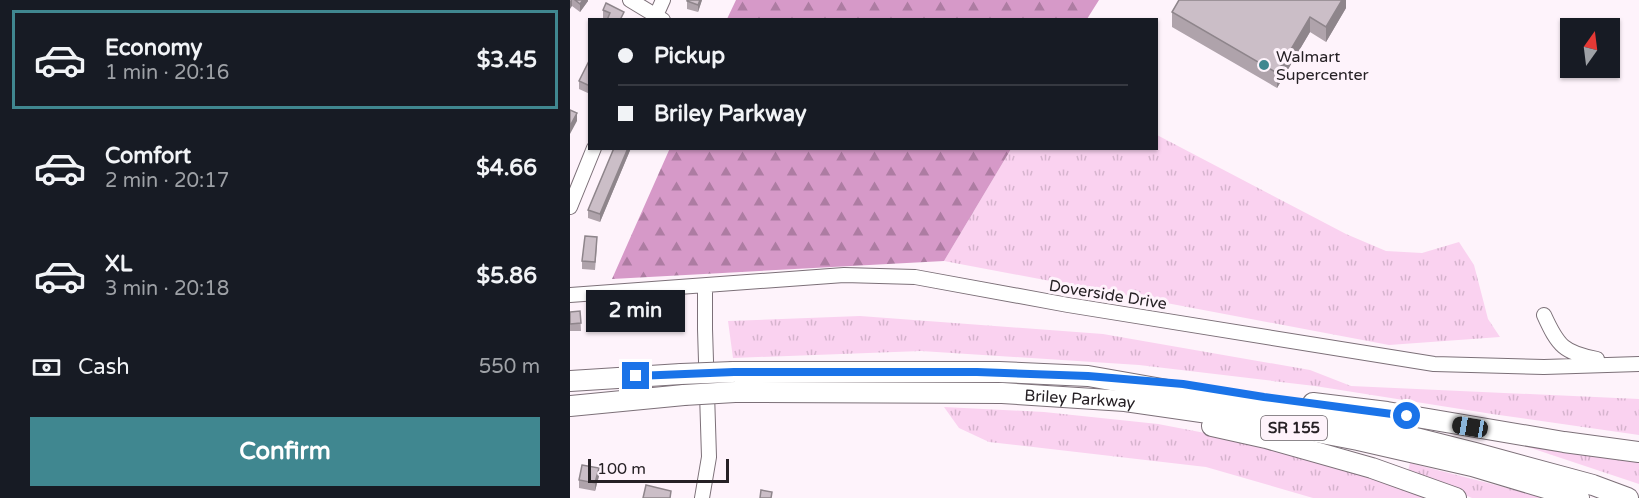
<!DOCTYPE html>
<meta charset="utf-8">
<style>
:root{--surface:#171b24;--page:#20242c;--text:#f1f3f6;--muted:#9ea1a6;--line:#363941;--accent:#408790}
body{margin:0;font-family:"Varela Round",sans-serif;background:var(--page);color:var(--text);height:100vh;display:flex;flex-direction:column;font-size:22px;white-space:nowrap}
*{box-sizing:border-box;margin:0}
p{font-size:20px;color:var(--muted)}
.icon{flex:none;width:33px;height:33px;fill:none;stroke:currentColor;stroke-width:2;stroke-linecap:round;stroke-linejoin:round}
.map{position:relative;flex:1;overflow:hidden}
.sheet{display:flex;flex-direction:column;background:var(--surface);width:570px}
.sheet>*{flex:none}
.guide{position:absolute;left:18px;top:18px;width:570px;height:132px;border-radius:0px;box-shadow:0 2px 4px #0004;display:grid;align-content:center;height:132px;padding:0 30px;background:var(--surface)}
.needle{width:39px;rotate:14deg}
.controls{position:absolute;left:990px;top:18px;display:grid;gap:12px}
.controls a{display:grid;place-items:center;width:60px;height:60px;border-radius:0px;background:var(--surface);box-shadow:0 2px 4px #0004;font-size:30px}
.scale{position:absolute;left:18px;bottom:15px;width:141px;box-sizing:border-box;padding-left:6px;border:3px solid #262125;border-top:0;font-size:16px;line-height:21px;white-space:nowrap;color:#262125;-webkit-text-stroke:4px #fef3fb;paint-order:stroke}
.end{position:absolute;width:27px;height:27px;margin:-14px;border:8px solid #1a73e8;background:#fff;box-shadow:0 0 0 3px #fff}
.from{border-radius:50%}
.bubble{position:absolute;height:42px;border-radius:0px;background:var(--surface);box-shadow:0 2px 4px #0004;font-size:20px;font-weight:800;line-height:42px;text-align:center}
.car{position:absolute;width:18px;height:36px;margin:-18px -9px;border-radius:8px;box-shadow:0 0 4px 2px #0007;background:linear-gradient(#222 24%,#8ab4d8 0 40%,#222 0 76%,#8ab4d8 0 86%,#222 0)}
.guide b{display:flex;align-items:center;gap:21px;height:57px;font-size:22px}
.guide b+b{border-top:2px solid var(--line)}
.guide i{width:15px;height:15px;background:var(--text)}
ul{padding:10px 0 0;list-style:none}
li{display:flex;align-items:center;gap:18px;height:99px;margin:0 12px 9px;padding:0 18px;border:3px solid transparent;border-radius:0px}
li div{flex:1}
li b{display:block;font-size:22px}
li em{font-style:normal;font-weight:800}
li.selected{border-color:var(--accent)}
li>.icon{width:54px;height:54px;stroke-width:1.5}
.pay{display:flex;align-items:center;gap:15px;height:66px;padding:0 30px;font-size:22px}
.pay p{margin-inline-start:auto}
.action{display:flex;gap:12px;margin-top:auto;padding:12px 30px}
.action a{flex:1;height:69px;border-radius:0px;background:var(--accent);color:#fff;font-size:24px;font-weight:800;line-height:69px;text-align:center}
main{display:flex;flex:1;min-height:0}
.map>svg:first-child{display:block}
</style>
<main>
<section class="sheet">
<ul>
<li class="selected"><svg class="icon" aria-label="car" viewBox="0 0 24 24"><path d="M5 17H2v-5l4-1 3-4h7l3 4 3 1v5h-3M9 17h6M6 11h13"/><circle cx="7" cy="17" r="2"/><circle cx="17" cy="17" r="2"/></svg><div><b>Economy</b><p>1 min · 20:16</p></div><em>$3.45</em></li>
<li><svg class="icon" aria-label="car" viewBox="0 0 24 24"><path d="M5 17H2v-5l4-1 3-4h7l3 4 3 1v5h-3M9 17h6M6 11h13"/><circle cx="7" cy="17" r="2"/><circle cx="17" cy="17" r="2"/></svg><div><b>Comfort</b><p>2 min · 20:17</p></div><em>$4.66</em></li>
<li><svg class="icon" aria-label="car" viewBox="0 0 24 24"><path d="M5 17H2v-5l4-1 3-4h7l3 4 3 1v5h-3M9 17h6M6 11h13"/><circle cx="7" cy="17" r="2"/><circle cx="17" cy="17" r="2"/></svg><div><b>XL</b><p>3 min · 20:18</p></div><em>$5.86</em></li>
</ul>
<div class="pay"><svg class="icon" aria-label="cash" viewBox="0 0 24 24"><path d="M3 7h18v10H3z"/><circle cx="12" cy="12" r="2"/></svg>Cash<p>550 m</p></div>
<div class="action"><a>Confirm</a></div>
</section>
<div class="map">
<svg width="1069" height="498" viewBox="0 0 1069 498">
<defs>
<pattern id="grass-tufts" width="24" height="20" patternUnits="userSpaceOnUse" patternTransform="scale(1.5)"><rect width="24" height="20" fill="#fad2f0"/><path d="M3 7l-1-3M5 7V3M7 7l1-3M15 17l-1-3M17 17v-4M19 17l1-3" fill="none" stroke="#d6b4ce"/></pattern>
<pattern id="forest-firs" width="22" height="20" patternUnits="userSpaceOnUse" patternTransform="scale(1.5)"><rect width="22" height="20" fill="#d699c8"/><path d="M5 1l3.5 6h-7zM16 11l3.5 6h-7z" fill="#ad7ca2"/></pattern>
</defs>
<rect width="100%" height="100%" fill="#fef3fb"/>
<path fill="url(#grass-tufts)" d="M587,135L776,234L816,251L852,253L889,242L904,265L918,319L930,337L819,345L374,261L441,149L586,148Z
M290,316L533,334L740,370L781,386L1069,399V435L922,414L745,386L569,365L351,351L163,358L158,321Z
M374,407L474,412L588,424L687,443L785,470L857,498H743L636,467L419,442L389,428Z
M958,441L1069,458V484L958,447Z
M840,463L976,498H902L838,471Z"/>
<path fill="url(#forest-firs)" d="M166,0H529L517,19H157Z
M100,148H441V149L374,261L42,279Z"/>
<g fill="none" stroke-linecap="round" stroke-linejoin="round">
<defs>
<path id="minor" d="M60,0L93,20
M84,20L93,0
M0,207L24,148
M0,295L274,275L345,277L498,305L864,364L974,367L1069,364
M974,315C988,346 994,353 1027,359
M132,498L139,457L135,329V286"/>
<g id="highway">
<path d="M163,372H429L518,376L790,424L905,453L1023,485L1058,498"/>
<path d="M0,381L111,374"/>
<path id="s1" d="M165,392L432,393L555,401L673,418L788,440L902,466L1009,498"/>
<path d="M743,403L817,412L994,442L1069,452"/>
<path d="M0,406L114,395"/>
<path d="M642,426L696,438L802,468L886,498"/>
</g>
</defs>
<use href="#minor" stroke="#7c7078" stroke-width="16"/>
<use href="#highway" stroke="#7c7078" stroke-width="22"/>
<use href="#minor" stroke="#fff" stroke-width="14"/>
<use href="#highway" stroke="#fff" stroke-width="20"/>
<defs>
<path id="highway-bridge" d="M111,374L163,372
M114,395L165,392"/>
</defs>
<use href="#highway-bridge" stroke="#7c7078" stroke-width="22" stroke-linecap="butt"/>
<use href="#highway-bridge" stroke="#fff" stroke-width="20"/>
</g>
<path fill="#afa3ab" d="M0,0H18V1L10,12L2,6Z
M117,0H132L128,12L117,9Z
M776,0V8L756,42L740,32L707,88L602,27V12Z
M33,10L54,20H37L33,18Z
M20,59V94L9,89V81Z
M44,148H61L30,222L18,218V210Z
M27,245L25,270L12,269V261Z
M10,311L11,331H0V312Z
M29,476L25,491L9,488V480Z"/>
<path fill="#8e858b" d="M1,0H2V6L0,9V1Z
M13,0H18V1L10,12V4Z
M130,0H132L128,12V5Z
M772,0H776V8L756,42V27Z
M740,17V32L707,88V73Z
M7,113V121L0,134V126Z
M58,148H61L30,222V214Z
M29,468V476L25,491V483Z"/>
<path fill="#cbbec7" stroke="#8e858b" stroke-width="1.5" d="M5,0H13L10,4Z
M117,0H130L128,5L117,1Z
M609,0H772L756,27L740,17L707,73L602,12Z
M36,3L54,12L50,20H37L40,13L33,10Z
M20,59V86L9,81Z
M0,110L7,113L0,126Z
M44,148H58L30,214L18,210Z
M15,236L27,237L25,262L12,261Z
M10,311L11,323L0,324V312Z
M12,465L29,468L25,483L9,480Z
M76,485L101,491L100,498H73Z
M191,490L202,492L201,498H190Z"/>
<g fill="none" stroke-linecap="round" stroke-linejoin="round">
<path stroke="#1a73e8" stroke-width="8" d="M66,376L164,372H407L518,376L613,384L694,397L837,416"/>
</g>
<circle fill="#408790" stroke="#fef3fb" stroke-width="2" cx="694" cy="65" r="6"/>
<g text-anchor="middle" stroke-width="6" stroke-linejoin="round" paint-order="stroke">
<rect fill="#fef3fb" stroke="#676065" stroke-width="1.5" x="691" y="416" width="66" height="24" rx="4.5"/>
<g font-size="15" font-weight="bold" fill="#262125">
<text x="724" y="433">SR 155</text>
</g>
<g font-size="16" fill="#262125" stroke="#fef3fb" text-anchor="start">
<text x="706" y="62">Walmart<tspan x="706" dy="18">Supercenter</tspan></text>
</g>
<g font-size="16" fill="#262125" stroke="#fef3fb">
<text transform="translate(538 294) rotate(9)" y="6">Doverside Drive</text>
<text dy="6" stroke="none"><textPath href="#s1" startOffset="345">Briley Parkway</textPath></text>
</g>
</g>
</svg>
<div class="controls">
<a><svg class="needle" viewBox="-14 -14 28 28"><path d="M0-13l5 13h-10z" fill="#e53935"/><path d="M0 13l5-13h-10z" fill="#9ea1a6"/></svg></a>
</div>
<div class="scale">100 m</div>
<i class="end from" style="left:837px;top:416px"></i>
<i class="end" style="left:66px;top:376px"></i>
<div class="bubble" style="left:16px;top:290px;width:99px">2 min</div>
<i class="car" style="left:900px;top:427px;rotate:279deg"></i>
<div class="guide">
<b><i class="from"></i>Pickup</b>
<b><i></i>Briley Parkway</b>
</div>
</div>
</main>
